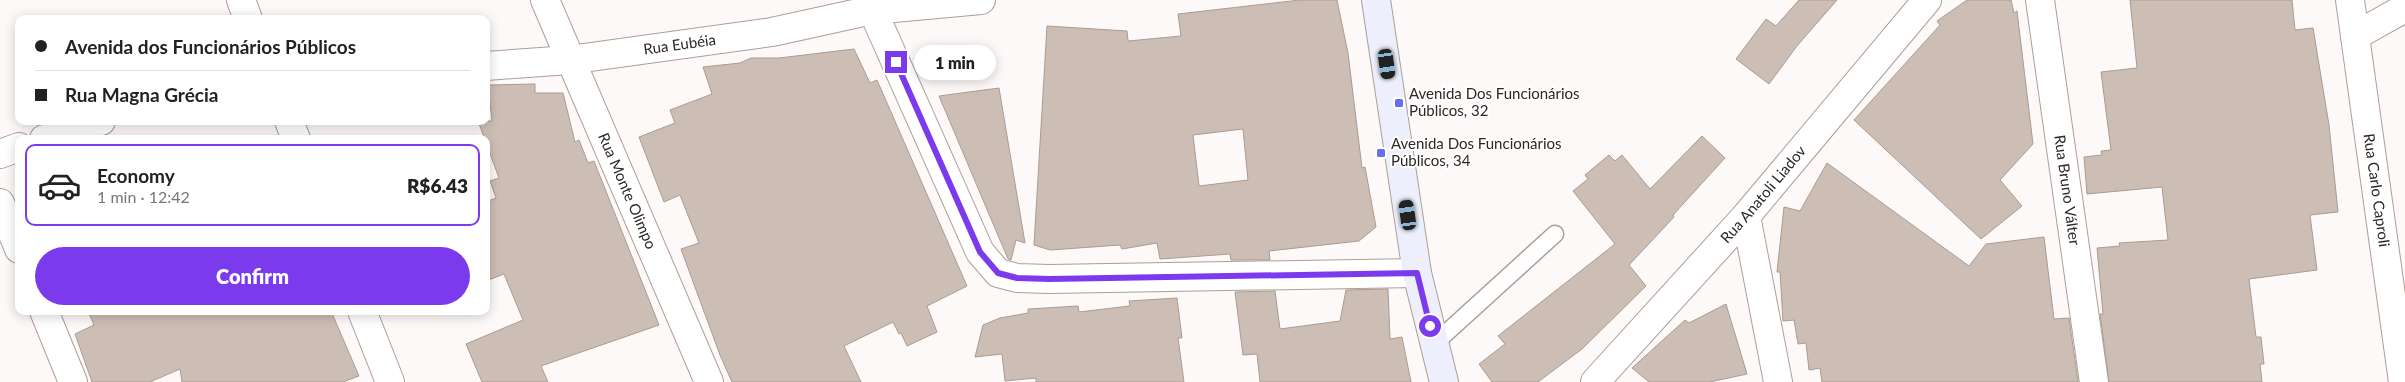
<!DOCTYPE html>
<meta charset="utf-8">
<style>
:root{--surface:#fff;--page:#f2f2f2;--text:#222;--muted:#767676;--line:#e0e0e0;--accent:#7c3aed}
body{margin:0;font-family:Lato,sans-serif;background:var(--page);color:var(--text);height:100vh;display:flex;flex-direction:column;font-size:19px;white-space:nowrap}
*{box-sizing:border-box;margin:0}
p{font-size:16px;color:var(--muted)}
.icon{flex:none;width:28px;height:28px;fill:none;stroke:currentColor;stroke-width:2;stroke-linecap:round;stroke-linejoin:round}
.map{position:relative;flex:1;overflow:hidden}
.details{position:absolute;left:15px;top:135px;width:475px;height:180px;display:flex;flex-direction:column;background:var(--surface);border-radius:10px;box-shadow:0 2px 12px #0003}
.details>*{flex:none}
.guide{position:absolute;left:15px;top:15px;width:475px;height:110px;border-radius:10px;box-shadow:0 2px 12px #0003;display:grid;align-content:center;height:110px;padding:0 20px;background:var(--surface)}
.end{position:absolute;width:22px;height:22px;margin:-11px;border:6px solid #7c3aed;background:#fff;box-shadow:0 0 0 2px #fff}
.from{border-radius:50%}
.bubble{position:absolute;height:35px;border-radius:18px;background:var(--surface);box-shadow:0 2px 12px #0003;font-size:16px;font-weight:800;line-height:35px;text-align:center}
.car{position:absolute;width:15px;height:30px;margin:-15px -8px;border-radius:6px;box-shadow:0 0 4px 1px #0007;background:linear-gradient(#222 24%,#8ab4d8 0 40%,#222 0 76%,#8ab4d8 0 86%,#222 0)}
.guide b{display:flex;align-items:center;gap:18px;height:48px;font-size:19px}
.guide b+b{border-top:1px solid var(--line)}
.guide i{width:12px;height:12px;background:var(--text)}
ul{padding:9px 0 0;list-style:none}
li{display:flex;align-items:center;gap:15px;height:82px;margin:0 10px 8px;padding:0 10px;border:2px solid transparent;border-radius:10px}
li div{flex:1}
li b{display:block;font-size:19px}
li em{font-style:normal;font-weight:800}
li.current{border-color:var(--accent)}
li>.icon{width:45px;height:45px;stroke-width:1.5}
.button{display:flex;gap:10px;margin-top:auto;padding:10px 20px}
.button a{flex:1;height:58px;border-radius:30px;background:var(--accent);color:#fff;font-size:20px;font-weight:800;line-height:58px;text-align:center}
.map>svg:first-child{display:block}
</style>
<div class="map">
<svg width="2405" height="382" viewBox="0 0 2405 382">
<rect width="100%" height="100%" fill="#fdf9f8"/>
<path fill="#cdbeb5" stroke="#aa9b93" fill-rule="evenodd" d="M1300,0H1337L1348,53L1362,168L1365,167L1376,227L1359,241L1269,251L1270,260H1231L1230,254L1160,259L1157,243L1122,249L1120,245L1050,250L1034,245L1047,26L1127,31L1128,41L1181,36L1178,14ZM1243,129L1248,180L1199,186L1193,135Z
M1799,0H1837L1797,46L1769,84L1736,59L1766,19L1776,26Z
M1967,0H2011L2014,13L2017,11L2033,144L2000,180L2022,206L1981,239L1854,120L1940,25L1937,21Z
M2130,0H2292L2295,30L2313,28L2329,125L2338,212L2310,215L2317,270L2249,279L2256,337H2261L2264,364H2260L2262,382H2109L2100,314H2103L2097,248L2120,246L2119,243L2168,240L2162,187L2087,194L2084,157L2102,155L2101,151L2111,150L2101,72L2137,68Z
M854,49L870,83L877,80L967,286L927,306L937,332L907,346L901,333L899,334L893,322L844,346L861,382H732L720,355L681,249L699,243L680,195L664,202L639,137L675,123L670,110L712,94L703,67L740,63L751,58H779Z
M535,84V93H563L575,142L579,140L588,163L594,161L659,325L541,366L548,382H482L466,344L523,320L504,274L486,281V202L496,198L490,181L499,178L478,121H492L488,85Z
M999,88L1025,243L1016,240L1011,260L1008,259L939,96Z
M1702,136L1725,158L1673,215L1674,217L1629,265L1646,286L1582,349L1538,382H1492L1479,364L1505,344L1498,336L1615,244L1573,191L1588,179L1585,175L1609,155L1615,161L1622,155L1650,189Z
M1827,163L1969,266L1986,244L2044,237L2054,319L2069,318L2078,382H1822L1820,368L1809,370L1806,343L1798,344L1794,320L1783,321L1780,272H1777L1784,207L1800,211Z
M1388,289L1390,339L1402,337L1411,382H1260L1257,354L1243,355L1235,292L1275,291L1280,329L1340,321L1346,290Z
M1177,298L1182,338H1178L1184,382H1036V378L1005,381L1002,354L975,357L983,325L1000,318L1028,313V309L1078,306L1079,312L1130,306L1129,301Z
M1726,304L1747,374L1710,382H1649L1632,368L1685,320L1689,323Z
M88,311H331L359,376L343,382H182L180,369L150,382H92L75,334L94,325Z"/>
<g fill="none" stroke-linecap="round" stroke-linejoin="round">
<defs>
<path id="lane" d="M1434,344L1555,234"/>
<g id="street">
<path d="M241,0L248,19"/>
<path id="s1" d="M545,0L709,382"/>
<path d="M868,0L980,252L998,273L1017,278L1049,279L1417,273"/>
<path id="s2" d="M2040,0L2094,382"/>
<path id="s3" d="M2350,0L2403,382"/>
<path d="M2355,36L2405,8"/>
<path id="s4" d="M486,66L569,60L772,32L872,10L981,0"/>
<path d="M289,121L296,139"/>
<path d="M44,139L101,121"/>
<path d="M0,154L19,147"/>
<path d="M0,203L19,249"/>
<path d="M1746,216L1778,382"/>
<path d="M44,311L73,382"/>
<path d="M362,311L390,382"/>
<path id="s5" d="M1595,382L1746,216L1927,0"/>
</g>
<path id="secondary" d="M1376,0L1417,273L1444,382"/>
</defs>
<use href="#lane" stroke="#ad9e95" stroke-width="19"/>
<use href="#street" stroke="#ad9e95" stroke-width="30"/>
<use href="#secondary" stroke="#ad9e95" stroke-width="30"/>
<use href="#lane" stroke="#fff" stroke-width="16"/>
<use href="#street" stroke="#fff" stroke-width="28"/>
<use href="#secondary" stroke="#edf0fc" stroke-width="28"/>
</g>
<g fill="none" stroke-linecap="round" stroke-linejoin="round">
<path stroke="#7c3aed" stroke-width="6" d="M896,62L980,252L998,273L1017,278L1049,279L1417,273L1430,326"/>
</g>
<g fill="#6470e9" stroke="#fff" stroke-width="2">
<rect x="1394" y="98" width="10" height="10" rx="2.5"/>
<rect x="1376" y="148" width="10" height="10" rx="2.5"/>
</g>
<g text-anchor="middle" stroke-width="4" stroke-linejoin="round" paint-order="stroke">
<g font-size="15" fill="#2d2824" stroke="#fff">
<text dy="5" stroke="none"><textPath href="#s4" startOffset="195">Rua Eubéia</textPath></text>
<text dy="5" stroke="none"><textPath href="#s1" startOffset="208">Rua Monte Olimpo</textPath></text>
<text dy="5" stroke="none"><textPath href="#s2" startOffset="192">Rua Bruno Válter</textPath></text>
<text dy="5" stroke="none"><textPath href="#s3" startOffset="192">Rua Carlo Caproli</textPath></text>
<text dy="5" stroke="none"><textPath href="#s5" startOffset="252">Rua Anatoli Liadov</textPath></text>
</g>
<g font-size="15" fill="#2d2824" stroke="#fff" text-anchor="start">
<text x="1409" y="99">Avenida Dos Funcionários<tspan x="1409" dy="17">Públicos, 32</tspan></text>
<text x="1391" y="149">Avenida Dos Funcionários<tspan x="1391" dy="17">Públicos, 34</tspan></text>
</g>
</g>
</svg>
<i class="end from" style="left:1430px;top:326px"></i>
<i class="end" style="left:896px;top:62px"></i>
<div class="bubble" style="left:914px;top:45px;width:82px">1 min</div>
<i class="car" style="left:1387px;top:64px;rotate:172deg"></i>
<i class="car" style="left:1408px;top:215px;rotate:352deg"></i>
<div class="guide">
<b><i class="from"></i>Avenida dos Funcionários Públicos</b>
<b><i></i>Rua Magna Grécia</b>
</div>
<section class="details">
<ul>
<li class="current"><svg class="icon" aria-label="car" viewBox="0 0 24 24"><path d="M5 17H2v-5l4-1 3-4h7l3 4 3 1v5h-3M9 17h6M6 11h13"/><circle cx="7" cy="17" r="2"/><circle cx="17" cy="17" r="2"/></svg><div><b>Economy</b><p>1 min · 12:42</p></div><em>R$6.43</em></li>
</ul>
<div class="button"><a>Confirm</a></div>
</section>
</div>
